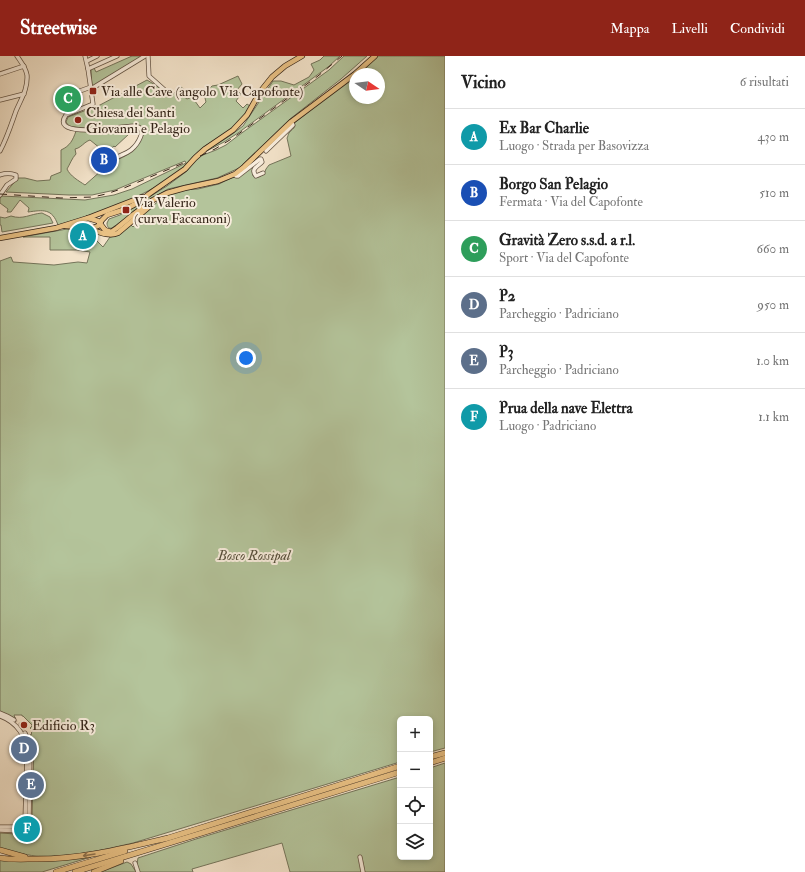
<!DOCTYPE html>
<html lang="it">
<head>
<meta charset="utf-8">
<style>
	body { margin:0; font-family:"IM FELL Double Pica",serif; background:#f6f6f6; color:#222 }
	.controls { position:absolute; right:12px; bottom:12px; display:grid; overflow:hidden; border-radius:6px; box-shadow:0 2px 6px #0003 }
	.controls button { width:36px; height:36px; display:grid; place-items:center; padding:0; border:0; border-bottom:1px solid #e0e0e0; background:#fff; color:#222; font:20px sans-serif }
	.compass { position:absolute; left:349px; top:12px; width:36px; height:36px; border-radius:50%; background:#fff; box-shadow:0 2px 6px #0003; rotate:103deg }
	.you { position:absolute; left:246px; top:302px; width:14px; height:14px; margin:-10px; border:3px solid #fff; border-radius:50%; background:#1a73e8; box-shadow:0 0 0 6px #1a73e833 }
	.badge { display:grid; place-items:center; width:26px; height:26px; border-radius:50%; background:#8f2418; color:#fff; font-size:13px; font-weight:700 }
	.pin { position:absolute; translate:-50% -50%; border:2px solid #fff; box-shadow:0 1px 4px #0006 }
	.list { margin:0; padding:0; list-style:none }
	h2 { display:flex; justify-content:space-between; align-items:center; height:52px; margin:0; padding:0 16px; font-size:17px }
	h2 small { font-size:13px; font-weight:400; color:#767676 }
	.list li { display:grid; grid-template-columns:26px 1fr auto; gap:12px; align-items:center; box-sizing:border-box; height:56px; padding:0 16px; border-top:1px solid #e0e0e0 }
	.list b { display:block; font-size:15px; white-space:nowrap }
	.list p { margin:0; font-size:13px; white-space:nowrap; color:#767676 }
	.list em { font-size:13px; font-style:normal; color:#767676 }
	.icon { flex:none; width:22px; height:22px; fill:none; stroke:currentColor; stroke-width:2; stroke-linecap:round; stroke-linejoin:round }
	.map { position:relative; flex:none; width:445px; height:816px; overflow:hidden }
	header { display:flex; align-items:center; gap:24px; box-sizing:border-box; height:56px; padding:0 20px; background:#8f2418; color:#fff }
	header strong { font-size:19px }
	nav { display:flex; gap:22px; margin-inline-start:auto; font-size:14px }
	main { display:flex }
	aside { flex:1; background:#fff }
	.map>svg:first-child { display:block }
	.green { fill:#b4c49b; stroke:#74745a }
	.lines { fill:none; stroke-linecap:round; stroke-linejoin:round }
	.minor-tunnel { stroke:#ccbca6; stroke-width:3.5; stroke-dasharray:3.5 2; stroke-linecap:butt }
	.minor-casing { stroke:#645444; stroke-width:5 }
	.major-casing { stroke:#352518; stroke-width:6 }
	.highway-casing { stroke:#352518; stroke-width:6 }
	.minor { stroke:#f7ecdc; stroke-width:3.5 }
	.major { stroke:#e9c184; stroke-width:4.5 }
	.highway { stroke:#e9c184; stroke-width:5 }
	.rail { stroke:#352518; stroke-width:1; stroke-dasharray:7 7; stroke-linecap:butt }
	.oneway { stroke:#8f734e }
	.poi-dot { fill:#8f2418; stroke:#f7ecdc; stroke-width:1.5 }
	.labels { text-anchor:middle; dominant-baseline:central; stroke-width:4; stroke-linejoin:round; paint-order:stroke }
	.poi-label { font-size:14px; fill:#352518; stroke:#f7ecdc; text-anchor:start }
	.park-label { font-size:14px; font-style:italic; fill:#554d39; stroke:#f7ecdc }
</style>
</head>
<body>
<header>
<strong>Streetwise</strong>
<nav><a>Mappa</a><a>Livelli</a><a>Condividi</a></nav>
</header>
<main>
<div class="map">
<svg width="445" height="816" viewBox="0 0 445 816">
	<rect width="100%" height="100%" fill="#f2e2c9"/>
	<filter id="stains"><feTurbulence type="fractalNoise" baseFrequency=".005" numOctaves="4"/><feColorMatrix values="0 0 0 0 .2 0 0 0 0 .09 0 0 0 0 .02 0 0 0 .5 -.17"/></filter>
	<radialGradient id="worn" r=".72"><stop offset=".6" stop-color="#630" stop-opacity="0"/><stop offset="1" stop-color="#630" stop-opacity=".3"/></radialGradient>
	<!-- green -->
	<g class="green">
		<path d="M132 0H142L92 31 91 13 94 12 96 16Z"/>
		<path d="M324 0H340L328 11 238 77 224 86 201 98 208 93 217 88 231 79 243 70 273 25H281L294 29 309 21 314 14 311 8 320 4Z"/>
		<path d="M344 0H367L341 23 290 63 239 112 217 122 168 133 156 140 112 172C109 173 107 171 107 167L109 163 120 159 167 130 187 115 198 101 216 94 226 89 239 79 329 14Z"/>
		<path d="M378 0H445V692L430 696V663H400V706L133 787C102 794 69 802 36 800 25 799 10 795 0 792V777L16 778V775C21 780 25 784 33 780L36 773C36 767 31 766 29 761H32L34 689H30L29 684 30 679 32 678 31 677 33 675 30 672 32 670V669L23 660H22V659H14L15 662H16L15 663 0 656V205L11 201 13 206 54 209 78 206 87 207 90 196 77 194H50V181H23L67 173 76 174V190L97 185 103 191 110 181 116 180 130 168 133 171 136 168 134 165 160 144 170 138 183 134 198 133 219 128 235 120 258 106 259 107C254 110 251 114 253 120L259 121 264 118 266 113 269 109 291 100 287 82C288 81 288 78 289 77 291 74 294 73 295 70L294 67 355 20V42H379V18H357Z"/>
		<path d="M238 20 242 28 237 34 241 38 236 45 243 52 247 48 250 50C245 58 240 66 233 72 224 80 212 85 202 92 192 100 186 110 176 118 140 143 100 157 58 169 52 152 43 154 28 156L29 152 20 144 11 156H7L8 153 0 147V143L1 140 85 144 114 139 132 133 186 107 185 105 115 134 92 139H69L6 136 18 122H25L37 125 50 124 51 120 61 116V94C70 90 73 84 76 75L97 76 128 73 129 78 115 91 114 90 106 97 90 84C84 86 81 92 75 93L76 98C72 102 70 108 67 113 70 120 79 125 85 129L110 107 112 110 116 108 114 105C127 100 133 96 140 84 142 81 147 75 142 71 138 68 132 69 127 69 108 72 88 74 69 70L66 66 68 61 100 49 147 24 172 39 181 31 186 35 183 40 187 43 192 41 200 52 206 46 204 38 212 30 218 29Z"/>
		<path d="M42 157 50 161 53 167 2 176 1 169H0V161L5 162 11 160C23 164 30 158 42 157Z"/>
		<path d="M445 707V816H290L282 787 192 813 193 816H139L137 808 138 802 196 783 400 721V801H430V712Z"/>
		<path d="M91 801 42 816H0V803L49 805Z"/>
		<path d="M127 806 131 808 136 816H101Z"/>
	</g>
	<g class="lines">
		<!-- minor-tunnel -->
		<path class="minor-tunnel" d="M14 664 20 669 25 677"/>
		<defs>
			<g id="minor">
				<path d="M85 0 88 13 93 48 66 59C48 85 129 69 135 70 149 72 137 89 131 94 126 98 121 99 115 102 112 104 110 106 107 107L106 105 108 102 110 101 116 102"/>
				<path d="M148 0 149 20 167 36"/>
				<path d="M87 5 97 0"/>
				<path d="M88 13 117 0"/>
				<path d="M0 18 24 10"/>
				<path d="M91 33 145 0"/>
				<path d="M76 41 75 38 77 36 91 31"/>
				<path d="M0 44 24 38"/>
				<path d="M0 95C7 82 11 69 16 55 21 43 28 33 27 19 26 12 21 6 17 0"/>
				<path d="M266 95 293 69 291 66"/>
				<path d="M235 118 236 120H238L260 103H261L262 106C258 110 250 113 256 120L263 117"/>
				<path d="M0 119C5 117 11 117 16 119V123L7 129 0 139"/>
				<path d="M0 657 7 660 14 664"/>
				<path d="M0 660C17 666 27 681 27 698L25 765"/>
				<path d="M25 677 28 685 30 694 29 765"/>
				<circle cx="26" cy="773" r="8"/>
				<path d="M0 771H16L19 770"/>
				<path d="M0 774 19 775"/>
				<path d="M360 801 363 816"/>
				<path d="M135 807 138 816"/>
			</g>
			<g id="major">
				<path d="M88 162 98 165 105 174 111 176 117 172 134 158 153 144 167 137 185 132 218 125 235 118 244 111 291 66 355 18 375 0"/>
				<path d="M65 170C73 170 82 172 90 173 99 176 109 181 118 177L150 150"/>
				<path d="M90 173 98 170 102 164 107 159 126 153 139 146 149 138 185 113 195 102 205 93 233 74 247 59 260 36 272 21 285 10 302 0"/>
				<path d="M0 182 56 172 88 162 142 141"/>
			</g>
			<g id="highway">
				<path d="M430 701 445 697"/>
				<path d="M430 707 445 702"/>
				<path d="M0 794 25 801"/>
				<path d="M0 802C12 804 25 803 37 803 82 803 125 792 168 782L400 710"/>
				<path d="M56 816 125 795"/>
				<path d="M75 816 400 716"/>
				<path d="M94 816 121 805"/>
			</g>
		</defs>
		<!-- minor casing -->
		<use href="#minor" class="minor-casing"/>
		<!-- major casing -->
		<use href="#major" class="major-casing"/>
		<!-- highway casing -->
		<use href="#highway" class="highway-casing"/>
		<!-- minor -->
		<use href="#minor" class="minor"/>
		<!-- major -->
		<use href="#major" class="major"/>
		<!-- highway -->
		<use href="#highway" class="highway"/>
		<!-- rail -->
		<g class="rail">
			<path d="M200 100 215 93 233 82 318 20 342 0"/>
			<path d="M0 138 61 142 93 141 106 138 124 132 186 106"/>
		</g>
	</g>
	<!-- one-way arrows -->
	<defs><path id="oneway-shaft" d="M-6 0H5M1.5-3L5.5 0L1.5 3" fill="none" stroke-width="1.6" stroke-linecap="round" stroke-linejoin="round"/></defs>
	<use class="oneway" href="#oneway-shaft" transform="translate(89 799) rotate(171)"/>
	<!-- markers -->
	<g class="poi-dot">
		<rect x="89" y="31" width="8" height="8" rx="2"/>
		<circle cx="78" cy="64" r="4"/>
		<rect x="122" y="150" width="8" height="8" rx="2"/>
		<circle cx="24" cy="669" r="4"/>
	</g>
	<g class="labels">
		<!-- poi labels -->
		<g class="poi-label">
			<text x="101" y="35">Via alle Cave (angolo Via Capofonte)</text>
			<text x="86" y="56">Chiesa dei Santi<tspan x="86" dy="16">Giovanni e Pelagio</tspan></text>
			<text x="134" y="146">Via Valerio<tspan x="134" dy="16">(curva Faccanoni)</tspan></text>
			<text x="32" y="669">Edificio R3</text>
		</g>
		<!-- park labels -->
		<g class="park-label">
			<text x="254" y="499">Bosco Rossipal</text>
		</g>
	</g>
	<rect width="100%" height="100%" filter="url(#stains)"/>
	<rect width="100%" height="100%" fill="url(#worn)"/>
</svg>
<div class="controls">
<button>+</button>
<button>−</button>
<button><svg class="icon" aria-label="locate" viewBox="0 0 24 24"><circle cx="12" cy="12" r="6"/><path d="M12 2v4M12 18v4M2 12h4M18 12h4"/></svg></button>
<button><svg class="icon" aria-label="layers" viewBox="0 0 24 24"><path d="M12 4l9 5-9 5-9-5zM3 14l9 5 9-5"/></svg></button>
</div>
<svg class="compass" viewBox="-18 -18 36 36"><path d="M0-13l5 13h-10z" fill="#e53935"/><path d="M0 13l5-13h-10z" fill="#767676"/></svg>
<div class="you"></div>
<div class="pin badge" style="left:83px;top:180px;background:#0f9aa8">A</div>
<div class="pin badge" style="left:104px;top:104px;background:#1a4fb4">B</div>
<div class="pin badge" style="left:68px;top:43px;background:#2e9e5b">C</div>
<div class="pin badge" style="left:24px;top:693px;background:#5c6f8a">D</div>
<div class="pin badge" style="left:31px;top:729px;background:#5c6f8a">E</div>
<div class="pin badge" style="left:27px;top:773px;background:#0f9aa8">F</div>
</div>
<aside>
<h2>Vicino<small>6 risultati</small></h2>
<ul class="list">
<li><span class="badge" style="background:#0f9aa8">A</span><div><b>Ex Bar Charlie</b><p>Luogo · Strada per Basovizza</p></div><em>430 m</em></li>
<li><span class="badge" style="background:#1a4fb4">B</span><div><b>Borgo San Pelagio</b><p>Fermata · Via del Capofonte</p></div><em>510 m</em></li>
<li><span class="badge" style="background:#2e9e5b">C</span><div><b>Gravità Zero s.s.d. a r.l.</b><p>Sport · Via del Capofonte</p></div><em>660 m</em></li>
<li><span class="badge" style="background:#5c6f8a">D</span><div><b>P2</b><p>Parcheggio · Padriciano</p></div><em>950 m</em></li>
<li><span class="badge" style="background:#5c6f8a">E</span><div><b>P3</b><p>Parcheggio · Padriciano</p></div><em>1.0 km</em></li>
<li><span class="badge" style="background:#0f9aa8">F</span><div><b>Prua della nave Elettra</b><p>Luogo · Padriciano</p></div><em>1.1 km</em></li>
</ul>
</aside>
</main>
</body>
</html>
